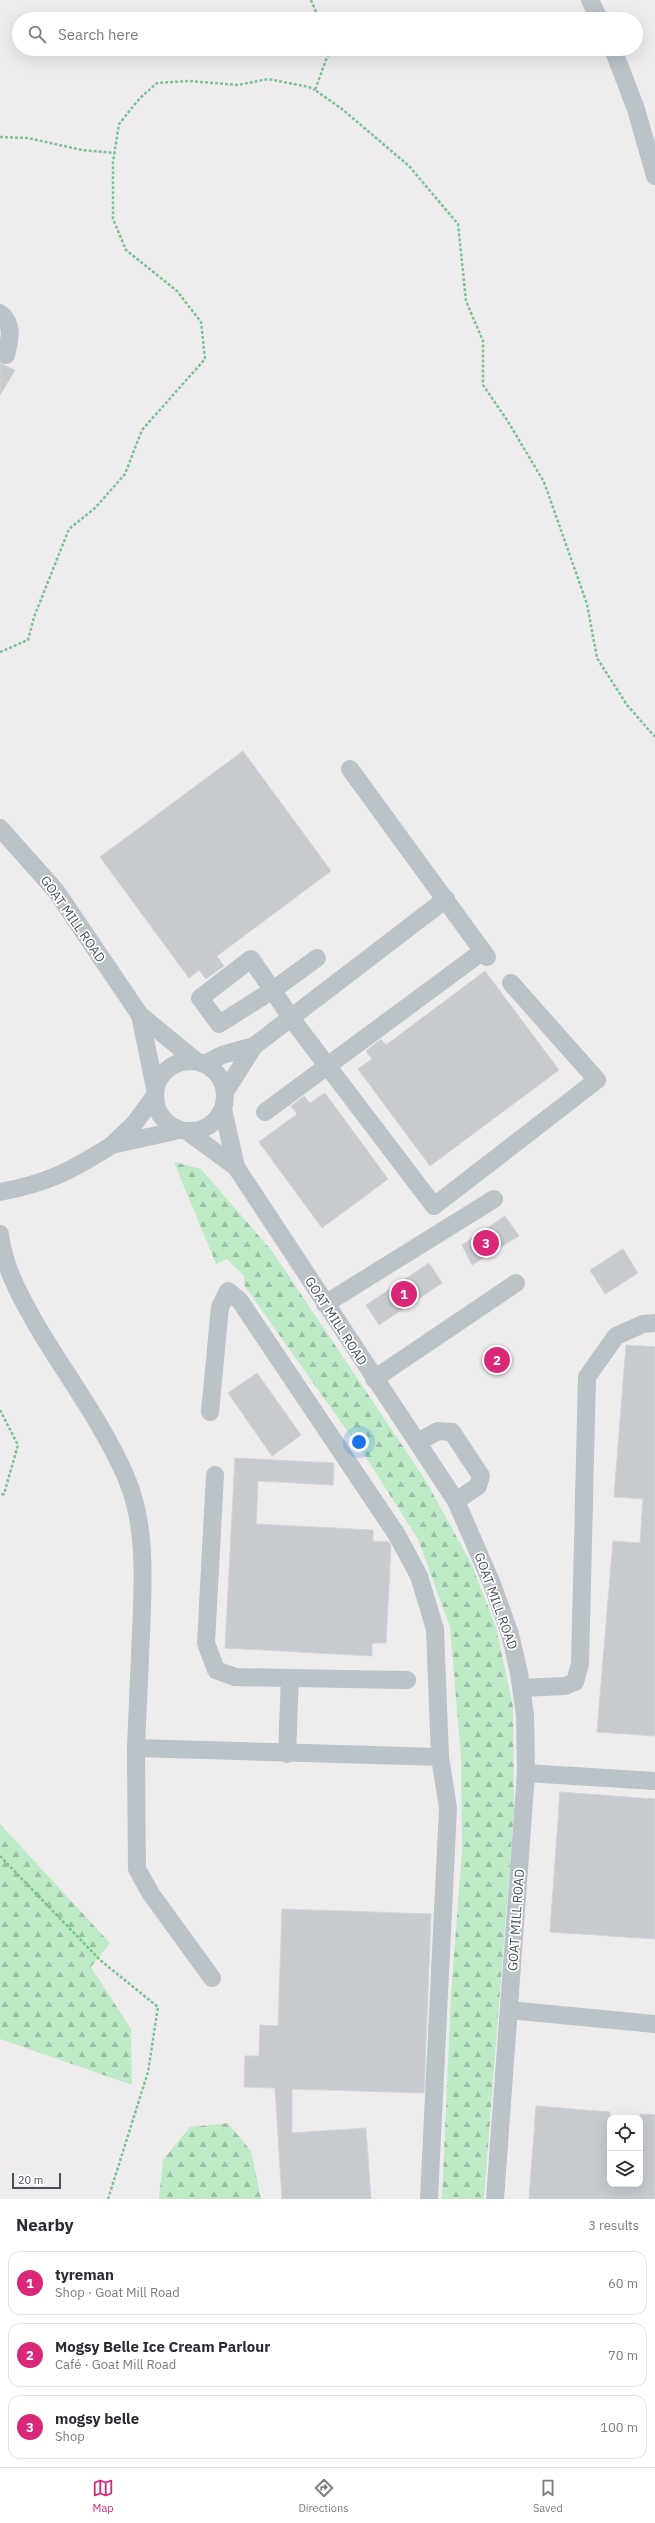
<!DOCTYPE html>
<html lang="en">
<head>
<meta charset="utf-8">
<style>
	body { margin:0; font-family:"IBM Plex Sans",sans-serif; background:#f2f2f3; color:#2b2b33 }
	.controls { position:absolute; right:12px; bottom:12px; display:grid; overflow:hidden; border-radius:8px; box-shadow:0 4px 16px #0002 }
	.controls button { width:36px; height:36px; display:grid; place-items:center; padding:0; border:0; border-bottom:1px solid #e1e1e2; background:#fff; color:#2b2b33; font:20px sans-serif }
	.scale { position:absolute; left:12px; bottom:10px; width:49px; box-sizing:border-box; padding-left:4px; border:2px solid #465258; border-top:0; font-size:11px; line-height:14px; white-space:nowrap; color:#465258; -webkit-text-stroke:3px #fff; paint-order:stroke }
	.you { position:absolute; left:359px; top:1442px; width:14px; height:14px; margin:-10px; border:3px solid #fff; border-radius:50%; background:#1a73e8; box-shadow:0 0 0 6px #1a73e833 }
	.badge { display:grid; place-items:center; width:26px; height:26px; border-radius:50%; background:#db2777; color:#fff; font-size:13px; font-weight:700 }
	.pin { position:absolute; translate:-50% -50%; border:2px solid #fff; box-shadow:0 1px 4px #0006 }
	.list { margin:0; padding:0; list-style:none }
	h2 { display:flex; justify-content:space-between; align-items:center; height:52px; margin:0; padding:0 16px; font-size:17px }
	h2 small { font-size:13px; font-weight:400; color:#7c7c81 }
	.list li { display:grid; grid-template-columns:26px 1fr auto; gap:12px; align-items:center; box-sizing:border-box; height:64px; margin:0 8px 8px; padding:0 8px; border:1px solid #e1e1e2; border-radius:12px }
	.list b { display:block; font-size:15px; white-space:nowrap }
	.list p { margin:0; font-size:13px; white-space:nowrap; color:#7c7c81 }
	.list em { font-size:13px; font-style:normal; color:#7c7c81 }
	.icon { flex:none; width:22px; height:22px; fill:none; stroke:currentColor; stroke-width:2; stroke-linecap:round; stroke-linejoin:round }
	.map { position:relative; flex:none; width:655px; height:2199px; overflow:hidden }
	.search { position:absolute; background:#fff; box-shadow:0 4px 16px #0002; left:12px; right:12px; top:12px; height:44px; display:flex; align-items:center; gap:10px; box-sizing:border-box; padding:0 14px; border-radius:22px; color:#7c7c81; font-size:15px }
	.sheet { height:268px; background:#fff }
	nav { display:flex; justify-content:space-around; align-items:center; box-sizing:border-box; height:56px; border-top:1px solid #e1e1e2; background:#fff; font-size:11px; color:#7c7c81 }
	nav a { display:grid; justify-items:center; gap:2px }
	nav .on { color:#db2777 }
	.map>svg:first-child { display:block }
	.forest { fill:url(#forest-firs) }
	.building { fill:#c7cacf; stroke:#d1d4d7 }
	.lines { fill:none; stroke-linecap:round; stroke-linejoin:round }
	.path { stroke:#79c492; stroke-width:2.5; stroke-dasharray:3 2; stroke-linecap:butt }
	.minor { stroke:#b9c3c8; stroke-width:18 }
	.labels { text-anchor:middle; dominant-baseline:central; stroke-width:3.5; stroke-linejoin:round; paint-order:stroke }
	.street-label { font-size:13px; fill:#465258; stroke:#fff }
</style>
</head>
<body>
<div class="map">
<svg width="655" height="2199" viewBox="0 0 655 2199">
	<defs>
		<pattern id="forest-firs" width="22" height="20" patternUnits="userSpaceOnUse"><rect width="22" height="20" fill="#beeac7"/><path d="M5 1l3.5 6h-7zM16 11l3.5 6h-7z" fill="#9cc0a4"/></pattern>
	</defs>
	<rect width="100%" height="100%" fill="#efeced"/>
	<!-- forest -->
	<g class="forest">
		<path d="M174 1162 201 1169 272 1251 426 1481 472 1565 496 1627 513 1707 514 1810 484 2199H442L451 1994 462 1850 461 1758 450 1627 418 1539 365 1456 244 1285V1276L227 1259 216 1264Z"/>
		<path d="M0 1824 110 1943 91 1967 131 2029 132 2085 0 2039Z"/>
		<path d="M228 2123 251 2151 261 2199H159L163 2160 190 2127Z"/>
	</g>
	<!-- building -->
	<g class="building">
		<path d="M0 363 15 370 0 395Z"/>
		<path d="M243 751 331 871 217 956 224 966 206 979 199 970 189 978 100 857Z"/>
		<path d="M485 971 559 1070 430 1166 358 1069 372 1059 366 1051 381 1039 386 1045Z"/>
		<path d="M325 1093 388 1179 322 1228 259 1142 297 1114 291 1106 304 1096 310 1103Z"/>
		<path d="M505 1216 519 1236 472 1265 462 1245Z"/>
		<path d="M623 1249 638 1273 605 1294 590 1270Z"/>
		<path d="M429 1263 442 1283 379 1325 366 1305Z"/>
		<path d="M626 1345 655 1347V1736L597 1732 613 1541 640 1543 643 1499 614 1497Z"/>
		<path d="M257 1373 301 1435 272 1456 228 1393Z"/>
		<path d="M235 1458 334 1463 333 1485 258 1481 256 1524 373 1530V1541L389 1542 391 1546 386 1643H372V1656L225 1648Z"/>
		<path d="M560 1792 655 1799V1939L550 1932Z"/>
		<path d="M282 1909 431 1914 424 2093 292 2089V2133L366 2128 371 2199H282L275 2088 244 2087 245 2056H259L260 2025 278 2026Z"/>
		<path d="M536 2106 610 2112V2184H640V2114L655 2115V2199H529Z"/>
	</g>
	<g class="lines">
		<!-- path -->
		<g class="path">
			<path d="M311 0 319 19"/>
			<path d="M330 49 315 90 342 109 409 166 458 224 466 301 483 341V385L507 420 544 482 587 604 597 658 627 705 655 737"/>
			<path d="M0 137 28 138 82 150 114 153"/>
			<path d="M0 652 28 640 34 617 69 529 95 508 125 474 142 430 205 359 201 322 177 291 126 250 113 219V162L119 124 140 98 157 83 189 81 238 85 268 79 309 87 315 90"/>
			<path d="M0 1410 18 1445 4 1494 0 1495"/>
			<path d="M0 1856 100 1960 158 2007 148 2072 108 2199"/>
		</g>
		<!-- minor -->
		<g class="minor">
			<path d="M590 0 599 19"/>
			<path d="M613 49 636 109 655 176"/>
			<path d="M0 313C14 324 10 339 6 355"/>
			<path d="M350 769 487 957"/>
			<path d="M0 828 56 891 140 1015 196 1061"/>
			<path d="M317 958 273 990 219 1024 200 998 251 959C265 979 278 998 291 1018L434 1206 597 1080 511 983"/>
			<path d="M140 1015 155 1088"/>
			<path d="M254 1046 446 899"/>
			<circle cx="190" cy="1096" r="35"/>
			<path d="M205 1064 222 1055 254 1046 225 1092"/>
			<path d="M154 1097 134 1124 112 1145 179 1130"/>
			<path d="M223 1109 236 1167 456 1501 492 1584 510 1634 519 1673 525 1715 526 1773 495 2199"/>
			<path d="M265 1112 483 951"/>
			<path d="M188 1132 236 1167"/>
			<path d="M0 1192C48 1183 71 1171 112 1145"/>
			<path d="M0 1234C4 1269 22 1300 40 1331 69 1379 104 1426 126 1477 147 1526 143 1581 141 1633 139 1671 138 1710 136 1748L440 1757 448 1808 429 2199"/>
			<path d="M325 1304 494 1199"/>
			<path d="M374 1379 516 1283"/>
			<path d="M210 1412 220 1307 228 1291 240 1301 397 1535 419 1576 435 1629 440 1757"/>
			<path d="M418 1442 438 1431 452 1432 481 1476 478 1486 456 1501"/>
			<path d="M215 1475 206 1643 216 1670 235 1677 290 1678"/>
			<path d="M522 1688 565 1686 575 1682 580 1664 587 1377 616 1336 643 1324 655 1323"/>
			<path d="M136 1748 137 1869 151 1894 212 1978"/>
			<path d="M287 1754 290 1678 407 1680"/>
			<path d="M526 1773 655 1781"/>
			<path d="M509 2010 655 2024"/>
		</g>
	</g>
	<g class="labels">
		<!-- street labels -->
		<g class="street-label">
			<text transform="translate(73 919) rotate(55)">GOAT MILL ROAD</text>
			<text transform="translate(336 1321) rotate(57)">GOAT MILL ROAD</text>
			<text transform="translate(496 1601) rotate(70)">GOAT MILL ROAD</text>
			<text transform="translate(516 1920) rotate(-86)">GOAT MILL ROAD</text>
		</g>
	</g>
</svg>
<div class="controls">
<button><svg class="icon" aria-label="locate" viewBox="0 0 24 24"><circle cx="12" cy="12" r="6"/><path d="M12 2v4M12 18v4M2 12h4M18 12h4"/></svg></button>
<button><svg class="icon" aria-label="layers" viewBox="0 0 24 24"><path d="M12 4l9 5-9 5-9-5zM3 14l9 5 9-5"/></svg></button>
</div>
<div class="scale">20 m</div>
<div class="you"></div>
<div class="pin badge" style="left:404px;top:1294px">1</div>
<div class="pin badge" style="left:497px;top:1360px">2</div>
<div class="pin badge" style="left:486px;top:1243px">3</div>
<div class="search"><svg class="icon" aria-label="search" viewBox="0 0 24 24"><circle cx="10" cy="10" r="6"/><path d="M15 15l6 6"/></svg>Search here</div>
</div>
<section class="sheet">
<h2>Nearby<small>3 results</small></h2>
<ul class="list">
<li><span class="badge">1</span><div><b>tyreman</b><p>Shop · Goat Mill Road</p></div><em>60 m</em></li>
<li><span class="badge">2</span><div><b>Mogsy Belle Ice Cream Parlour</b><p>Café · Goat Mill Road</p></div><em>70 m</em></li>
<li><span class="badge">3</span><div><b>mogsy belle</b><p>Shop</p></div><em>100 m</em></li>
</ul>
</section>
<nav>
<a class="on"><svg class="icon" aria-label="map" viewBox="0 0 24 24"><path d="M3 6l6-2 6 2 6-2v14l-6 2-6-2-6 2zM9 4v14M15 6v14"/></svg>Map</a>
<a><svg class="icon" aria-label="directions" viewBox="0 0 24 24"><path d="M12 3l9 9-9 9-9-9zM9 14v-3h6M13 9l2 2-2 2"/></svg>Directions</a>
<a><svg class="icon" aria-label="saved" viewBox="0 0 24 24"><path d="M7 4h10v16l-5-4-5 4z"/></svg>Saved</a>
</nav>
</body>
</html>
